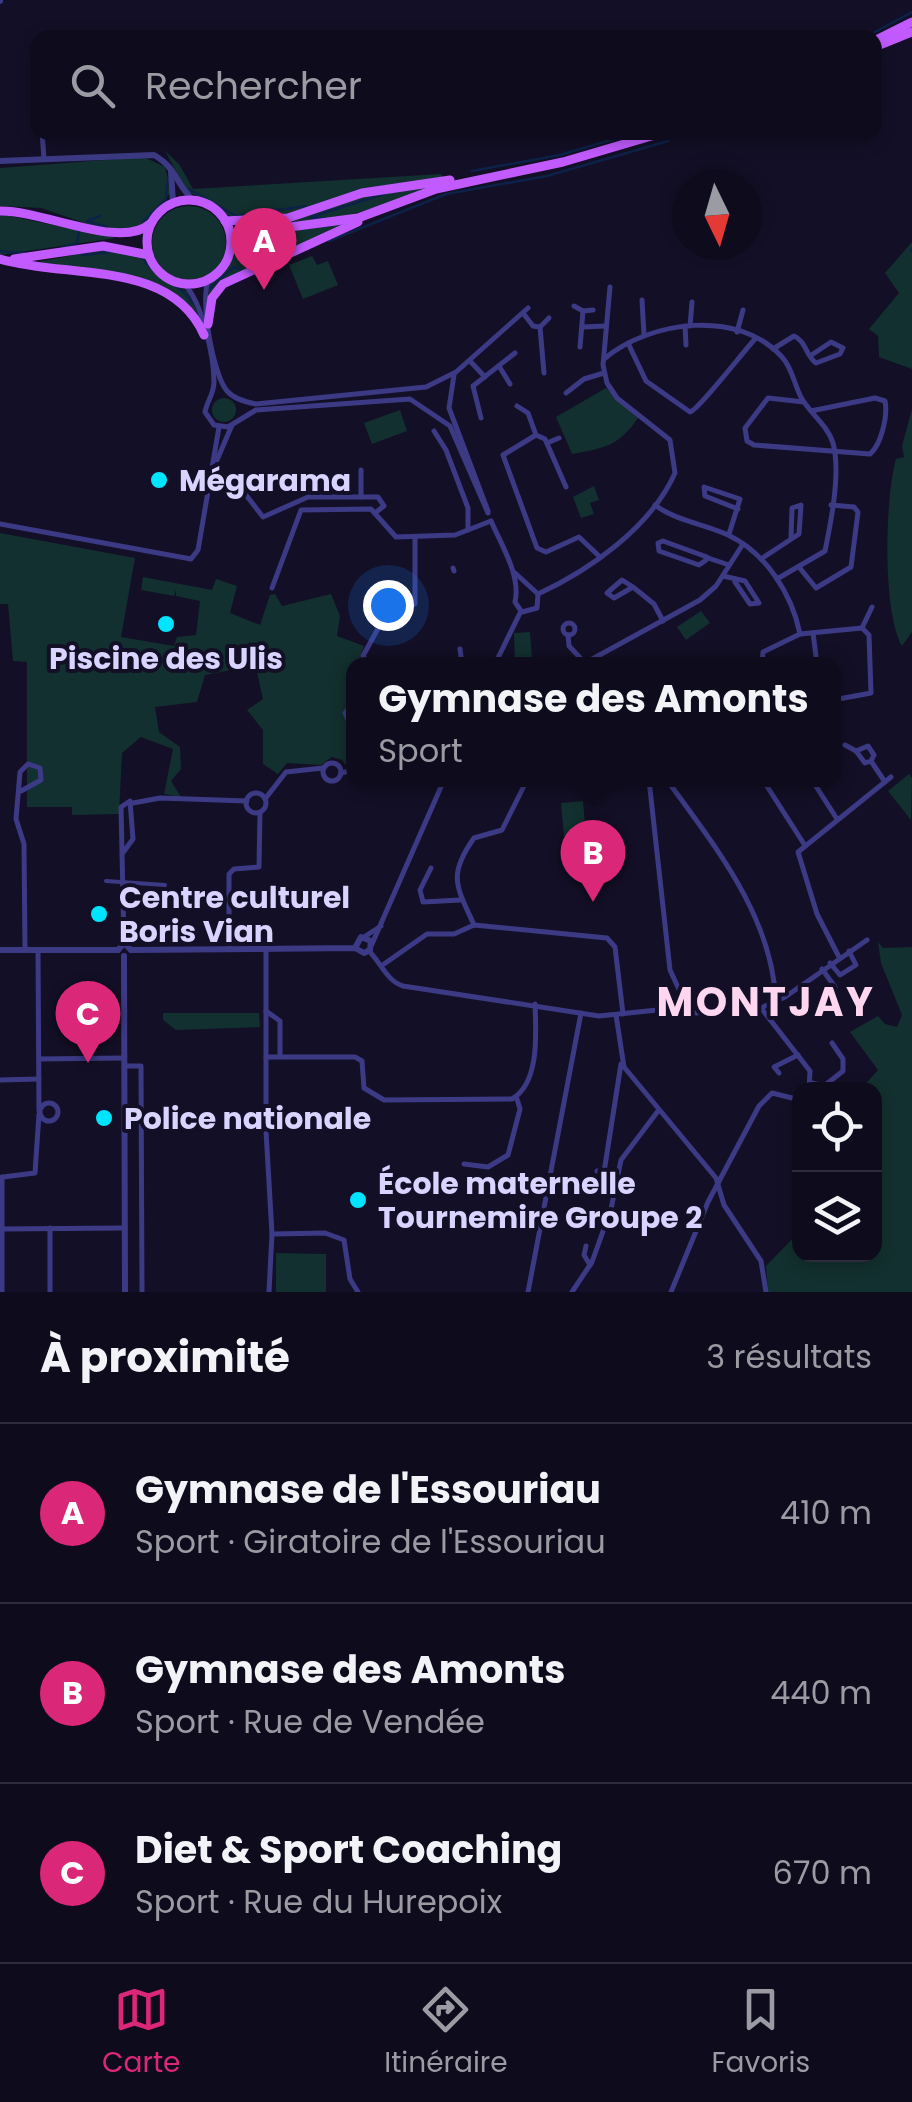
<!DOCTYPE html>
<html lang="fr">
<head>
<meta charset="utf-8">
<style>
	body { margin:0; font-family:Poppins,sans-serif; background:#1c1929; color:#f1f3f6 }
	.controls { position:absolute; right:30px; bottom:30px; display:grid; overflow:hidden; border-radius:20px; box-shadow:0 5px 15px #0003 }
	.controls button { width:90px; height:90px; display:grid; place-items:center; padding:0; border:0; border-bottom:2px solid #2e2b3b; background:#0e0b1c; color:#f1f3f6; font:50px sans-serif }
	.compass { position:absolute; left:672px; top:170px; width:90px; height:90px; border-radius:50%; background:#0e0b1c; box-shadow:0 5px 15px #0003; rotate:175deg }
	.you { position:absolute; left:388px; top:605px; width:35px; height:35px; margin:-25px; border:8px solid #fff; border-radius:50%; background:#1a73e8; box-shadow:0 0 0 15px #1a73e833 }
	.badge { display:grid; place-items:center; width:65px; height:65px; border-radius:50%; background:#db2777; color:#fff; font-size:32px; font-weight:700 }
	.pin { position:absolute; translate:-50% -82px; filter:drop-shadow(0 2px 5px #0008) }
	.pin::after { content:''; position:absolute; top:52px; width:35px; height:30px; background:inherit; clip-path:polygon(0 0,100% 0,50% 100%) }
	.popup { position:absolute; left:346px; top:657px; width:495px; height:130px; box-sizing:border-box; display:grid; place-content:center; border-radius:20px; background:#0e0b1c; filter:drop-shadow(0 2px 8px #0005); font-size:32px; white-space:nowrap; color:#9b9ba3 }
	.popup b { font-size:38px; color:#f1f3f6 }
	.popup::after { content:''; position:absolute; left:50%; top:100%; margin-left:-20px; border:20px solid transparent; border-top-color:#0e0b1c }
	.list { margin:0; padding:0; list-style:none }
	h2 { display:flex; justify-content:space-between; align-items:center; height:130px; margin:0; padding:0 40px; font-size:42px }
	h2 small { font-size:32px; font-weight:400; color:#9b9ba3 }
	.list li { display:grid; grid-template-columns:65px 1fr auto; gap:30px; align-items:center; box-sizing:border-box; height:180px; padding:0 40px; border-top:2px solid #2e2b3b }
	.list b { display:block; font-size:38px; white-space:nowrap }
	.list p { margin:0; font-size:32px; white-space:nowrap; color:#9b9ba3 }
	.list em { font-size:32px; font-style:normal; color:#9b9ba3 }
	.icon { flex:none; width:55px; height:55px; fill:none; stroke:currentColor; stroke-width:2; stroke-linecap:round; stroke-linejoin:round }
	.map { position:relative; flex:none; width:912px; height:1292px; overflow:hidden }
	.search { position:absolute; background:#0e0b1c; box-shadow:0 5px 15px #0003; left:30px; right:30px; top:30px; height:110px; display:flex; align-items:center; gap:25px; box-sizing:border-box; padding:0 35px; border-radius:20px; color:#9b9ba3; font-size:38px }
	.sheet { height:670px; background:#0e0b1c }
	nav { display:flex; justify-content:space-around; align-items:center; box-sizing:border-box; height:140px; border-top:2px solid #2e2b3b; background:#0e0b1c; font-size:28px; color:#9b9ba3 }
	nav a { display:grid; justify-items:center; gap:5px }
	nav .on { color:#db2777 }
	.map>svg:first-child { display:block }
	.green { fill:#12302f }
	.lines { fill:none; stroke-linecap:round; stroke-linejoin:round }
	.stream { stroke:#0c2248; stroke-width:2.5 }
	.pedestrian { stroke:#3d3a85; stroke-width:4 }
	.minor { stroke:#3d3a85; stroke-width:5 }
	.tertiary { stroke:#3d3a85; stroke-width:6 }
	.primary { stroke:#c25bff; stroke-width:9 }
	.poi-dot { fill:#00e5ff; stroke:#130f26; stroke-width:4 }
	.labels { text-anchor:middle; dominant-baseline:central; stroke-width:8; stroke-linejoin:round; paint-order:stroke }
	.poi-label { font-size:30px; font-weight:bold; fill:#d9d4ff; stroke:#130f26; text-anchor:start }
	.district-label { font-size:40px; font-weight:bold; letter-spacing:2.5px; fill:#ffd6f0; stroke:#130f26 }
</style>
</head>
<body>
<div class="map">
<svg width="912" height="1292" viewBox="0 0 912 1292">
	<rect width="100%" height="100%" fill="#130f26"/>
	<!-- green -->
	<g class="green">
		<path d="M165 151 179 164 193 189 441 174 443 178 373 188 285 215 233 218 186 190Z"/>
		<path d="M144 157 165 167 171 192 146 224 129 231 93 226 41 208 0 206V168Z"/>
		<path d="M458 181 338 219 288 222 363 196Z"/>
		<circle cx="189" cy="243" r="37"/>
		<path d="M0 214 116 238 0 255Z"/>
		<path d="M354 221 228 278 208 304 209 285 224 272 246 237Z"/>
		<path d="M912 242V369L879 357 878 336 869 329 899 293 885 273Z"/>
		<path d="M105 249 145 257 164 280 188 292 200 318C166 269 91 271 37 262Z"/>
		<path d="M312 256 317 265 328 261 338 285 303 299 289 265Z"/>
		<path d="M606 388 638 418C618 447 604 448 572 454L556 417Z"/>
		<circle cx="224" cy="410" r="12"/>
		<path d="M912 409V632L902 646C882 612 885 497 896 459L904 457 902 446Z"/>
		<path d="M400 410 407 431 372 444 364 423Z"/>
		<path d="M594 486 599 500 590 503 594 514 581 518 573 497Z"/>
		<path d="M0 533 135 558 121 637 174 646 177 637 196 635 200 601 176 596V590L174 596 141 590 143 577 212 590 216 579 237 586 230 613 260 625 270 595 275 594 282 606 331 594 340 616 337 636 364 646 360 658 366 664H353V700L343 712 352 740V765L348 768 342 760 332 757 321 765 287 763 278 774 263 764V730L247 710 263 699 257 672 246 667 205 675 197 702 155 707 159 732 180 747 181 769 171 781 181 797 164 794 173 749 141 737 122 753 119 814 72 815V807H27V662L13 661 8 604H0Z"/>
		<path d="M701 611 710 623 686 640 677 627Z"/>
		<path d="M530 632 532 658H543L544 664H515L514 633Z"/>
		<path d="M909 774 912 778 911 820 888 791Z"/>
		<path d="M583 801 586 835 564 837 561 803Z"/>
		<path d="M878 942 883 948 912 947V1292H768L766 1266 799 1232 800 1254H874V1090L861 1089 878 1070 850 1032 878 1016 885 1024 897 1027 902 1015 881 963Z"/>
		<path d="M163 1013H259L260 1027 176 1030 163 1020Z"/>
		<path d="M276 1253 326 1254V1292H276Z"/>
	</g>
	<g class="lines">
		<!-- stream -->
		<g class="stream">
			<path d="M875 32 912 12"/>
			<path d="M866 38 867 37"/>
			<path d="M472 171 560 155 638 132"/>
			<path d="M189 189 236 216 306 206"/>
			<path d="M100 216 87 221 107 227"/>
			<path d="M311 217 384 194"/>
			<path d="M310 218H325"/>
			<path d="M143 222 166 199 168 179"/>
			<path d="M329 241 446 194 547 176 668 141"/>
			<path d="M62 248 77 243 79 232"/>
			<path d="M911 250 912 252"/>
			<path d="M0 251 24 253"/>
			<path d="M82 255 110 252"/>
			<path d="M142 258C158 280 182 285 192 302"/>
			<path d="M209 289 234 267 240 269"/>
		</g>
		<!-- pedestrian -->
		<path class="pedestrian" d="M106 881 165 885"/>
		<!-- minor -->
		<g class="minor">
			<path d="M42 132 44 159"/>
			<path d="M98 132 99 137"/>
			<path d="M209 279C199 297 213 375 227 391 234 399 245 402 256 404L426 387 456 372 528 308"/>
			<path d="M184 284C202 301 214 357 214 382 214 394 207 401 205 412L214 425 228 427 256 410 410 399 450 426 488 513"/>
			<path d="M642 300 644 335"/>
			<path d="M574 306 583 311"/>
			<path d="M523 313 533 326 540 327 544 373"/>
			<path d="M685 326 686 345"/>
			<path d="M690 326 692 302"/>
			<path d="M540 327 549 318"/>
			<path d="M583 327 605 326"/>
			<path d="M737 332 743 310"/>
			<path d="M628 343 646 381 690 412C699 409 743 352 755 339"/>
			<path d="M580 347 583 311 593 310"/>
			<path d="M773 349 794 336C806 341 806 356 816 363L840 354 843 348 831 342 810 356"/>
			<path d="M604 359C649 321 738 308 782 357 793 369 794 385 802 399 811 414 828 426 833 443 841 472 831 522 825 551L777 579"/>
			<path d="M470 361 485 377"/>
			<path d="M499 366 510 384"/>
			<path d="M454 375 449 408 488 511"/>
			<path d="M566 393 584 379 604 373"/>
			<path d="M804 402 768 398 745 428 747 441 754 445 870 454C881 445 888 416 885 401L875 398 811 411"/>
			<path d="M517 406 528 413 536 435"/>
			<path d="M481 418 473 386 515 353"/>
			<path d="M434 431 446 450 468 508V530"/>
			<path d="M547 443 559 438"/>
			<path d="M217 460 232 425"/>
			<path d="M212 486 246 495 263 517 308 497H378L384 506 375 513"/>
			<path d="M566 487 545 439 536 435 503 455 537 548 546 552 579 537 600 557"/>
			<path d="M361 497V470"/>
			<path d="M655 505C676 521 705 524 728 535 766 553 792 594 800 634"/>
			<path d="M491 521C502 546 521 576 515 602L521 611"/>
			<path d="M0 524 191 559 198 550 219 427"/>
			<path d="M729 534 740 499 704 487 705 496 738 509"/>
			<path d="M663 541 707 557 706 560 699 565 659 551 658 543Z"/>
			<path d="M708 558 729 565"/>
			<path d="M761 559 799 534 801 505 792 508 791 538"/>
			<path d="M799 567 816 588 851 567 858 512 854 507 831 505"/>
			<path d="M453 568 454 571"/>
			<path d="M515 573 538 594"/>
			<path d="M723 576 745 581 759 603 750 604 735 582"/>
			<path d="M633 587 622 580 607 593 614 598 633 587 654 604 663 621"/>
			<path d="M272 588 301 510 371 509 396 537 455 535 491 521"/>
			<path d="M538 594C590 570 651 527 675 473L670 440 617 398 607 383 603 365 610 287"/>
			<path d="M522 612 537 608 538 594"/>
			<circle cx="569" cy="629" r="6"/>
			<path d="M862 628 872 607"/>
			<path d="M813 633 817 664"/>
			<path d="M568 635 569 646 585 663 700 600 716 586 743 544"/>
			<path d="M460 649 462 664"/>
			<path d="M369 664 363 656 387 612 415 604V537"/>
			<path d="M495 664 521 611"/>
			<path d="M762 664 763 652 800 634 862 628 869 635 871 693 833 700"/>
			<path d="M353 703 345 713 353 731"/>
			<path d="M845 745 856 751"/>
			<path d="M871 761 874 755 868 746 856 751 865 763 871 761 885 782"/>
			<circle cx="332" cy="772" r="9"/>
			<path d="M341 773 353 770"/>
			<path d="M649 780 670 970 689 1011"/>
			<path d="M667 780C716 848 772 916 776 1002"/>
			<path d="M763 780 804 844"/>
			<path d="M812 780 837 819"/>
			<path d="M21 791 41 780 40 768 28 764 20 772 16 819 24 844 25 950"/>
			<circle cx="256" cy="803" r="10"/>
			<path d="M265 799 286 772 323 768"/>
			<path d="M133 803 160 798 247 801"/>
			<path d="M122 854 133 839 130 801 121 807 124 943"/>
			<path d="M431 868 420 890 423 902 460 900"/>
			<path d="M474 925C457 887 447 876 474 838L502 830 527 780"/>
			<path d="M364 937 381 926"/>
			<path d="M372 944 444 780"/>
			<path d="M229 949V874L234 869 259 867 260 812"/>
			<path d="M38 950 39 1111"/>
			<path d="M266 950V1131L272 1234 269 1292"/>
			<path d="M369 951C381 963 387 981 403 986L599 1016 677 1008 697 1013 740 1005 761 1008"/>
			<path d="M839 957 817 914 798 852 891 777"/>
			<path d="M830 963 840 975 856 965 849 951"/>
			<path d="M384 964 427 934H454L474 925 607 938 615 947 623 1014"/>
			<path d="M822 969 835 987"/>
			<path d="M761 1008 785 997 867 940"/>
			<path d="M761 1008 810 1071 809 1090"/>
			<path d="M266 1011 280 1021V1057H266"/>
			<path d="M616 1015 624 1067 716 1178 724 1205 761 1261 766 1292"/>
			<path d="M280 1057H355L362 1061 364 1088 384 1100 512 1099C540 1083 536 1032 535 1004"/>
			<path d="M39 1059 124 1058"/>
			<path d="M125 1066H141L142 1292"/>
			<path d="M779 1073 774 1067 798 1055"/>
			<path d="M0 1080 39 1079"/>
			<path d="M812 1083 824 1086 843 1071V1059L832 1043"/>
			<circle cx="49" cy="1112" r="9"/>
			<path d="M464 1164 488 1167 508 1155 520 1109 517 1099"/>
			<path d="M597 1171 604 1172 621 1064"/>
			<path d="M3 1177 35 1173 39 1114"/>
			<path d="M2 1229 124 1228"/>
			<path d="M272 1234 325 1233 344 1240 350 1279 358 1292"/>
			<path d="M586 1246 584 1255 590 1265"/>
			<path d="M2 1292V1177"/>
			<path d="M50 1292V1228"/>
			<path d="M528 1292 581 1013"/>
			<path d="M572 1292 592 1262 611 1209 621 1160 658 1111"/>
			<path d="M671 1292 708 1202 759 1106 772 1093 800 1100"/>
		</g>
		<!-- tertiary -->
		<g class="tertiary">
			<path d="M0 1V0"/>
			<path d="M0 161 154 155C178 169 175 184 194 201"/>
			<path d="M171 171 173 203"/>
			<path d="M0 950H118"/>
			<path d="M118 950 124 943 131 950"/>
			<path d="M131 950 355 948 364 953 370 950 371 941 361 937 355 948"/>
			<path d="M124 956 125 1292"/>
		</g>
		<!-- primary -->
		<g class="primary">
			<path d="M874 41 912 22"/>
			<path d="M877 46 912 32"/>
			<circle cx="189" cy="242" r="42"/>
			<path d="M0 211C43 210 120 250 150 224"/>
			<path d="M225 221 288 218 362 193 450 180"/>
			<path d="M231 249 252 232 358 218 436 189 563 162 665 132"/>
			<path d="M0 259C68 279 171 259 204 335"/>
			<path d="M14 259 103 246 149 255"/>
			<path d="M208 324 212 298 223 284 358 222"/>
		</g>
	</g>
	<!-- markers -->
	<g class="poi-dot">
		<circle cx="159" cy="480" r="10"/>
		<circle cx="166" cy="624" r="10"/>
		<circle cx="99" cy="914" r="10"/>
		<circle cx="104" cy="1118" r="10"/>
		<circle cx="358" cy="1200" r="10"/>
	</g>
	<g class="labels">
		<!-- poi labels -->
		<g class="poi-label">
			<text x="179" y="480">Mégarama</text>
			<text x="166" y="658" text-anchor="middle">Piscine des Ulis</text>
			<text x="119" y="897">Centre culturel<tspan x="119" dy="34">Boris Vian</tspan></text>
			<text x="124" y="1118">Police nationale</text>
			<text x="378" y="1183">École maternelle<tspan x="378" dy="34">Tournemire Groupe 2</tspan></text>
		</g>
		<!-- district labels -->
		<g class="district-label">
			<text x="766" y="1002">MONTJAY</text>
		</g>
	</g>
</svg>
<div class="controls">
<button><svg class="icon" aria-label="locate" viewBox="0 0 24 24"><circle cx="12" cy="12" r="6"/><path d="M12 2v4M12 18v4M2 12h4M18 12h4"/></svg></button>
<button><svg class="icon" aria-label="layers" viewBox="0 0 24 24"><path d="M12 4l9 5-9 5-9-5zM3 14l9 5 9-5"/></svg></button>
</div>
<svg class="compass" viewBox="-18 -18 36 36"><path d="M0-13l5 13h-10z" fill="#e53935"/><path d="M0 13l5-13h-10z" fill="#9b9ba3"/></svg>
<div class="you"></div>
<div class="pin badge" style="left:264px;top:290px">A</div>
<div class="pin badge" style="left:593px;top:902px">B</div>
<div class="popup"><b>Gymnase des Amonts</b>Sport</div>
<div class="pin badge" style="left:88px;top:1063px">C</div>
<div class="search"><svg class="icon" aria-label="search" viewBox="0 0 24 24"><circle cx="10" cy="10" r="6"/><path d="M15 15l6 6"/></svg>Rechercher</div>
</div>
<section class="sheet">
<h2>À proximité<small>3 résultats</small></h2>
<ul class="list">
<li><span class="badge">A</span><div><b>Gymnase de l'Essouriau</b><p>Sport · Giratoire de l'Essouriau</p></div><em>410 m</em></li>
<li><span class="badge">B</span><div><b>Gymnase des Amonts</b><p>Sport · Rue de Vendée</p></div><em>440 m</em></li>
<li><span class="badge">C</span><div><b>Diet &amp; Sport Coaching</b><p>Sport · Rue du Hurepoix</p></div><em>670 m</em></li>
</ul>
</section>
<nav>
<a class="on"><svg class="icon" aria-label="map" viewBox="0 0 24 24"><path d="M3 6l6-2 6 2 6-2v14l-6 2-6-2-6 2zM9 4v14M15 6v14"/></svg>Carte</a>
<a><svg class="icon" aria-label="directions" viewBox="0 0 24 24"><path d="M12 3l9 9-9 9-9-9zM9 14v-3h6M13 9l2 2-2 2"/></svg>Itinéraire</a>
<a><svg class="icon" aria-label="saved" viewBox="0 0 24 24"><path d="M7 4h10v16l-5-4-5 4z"/></svg>Favoris</a>
</nav>
</body>
</html>
